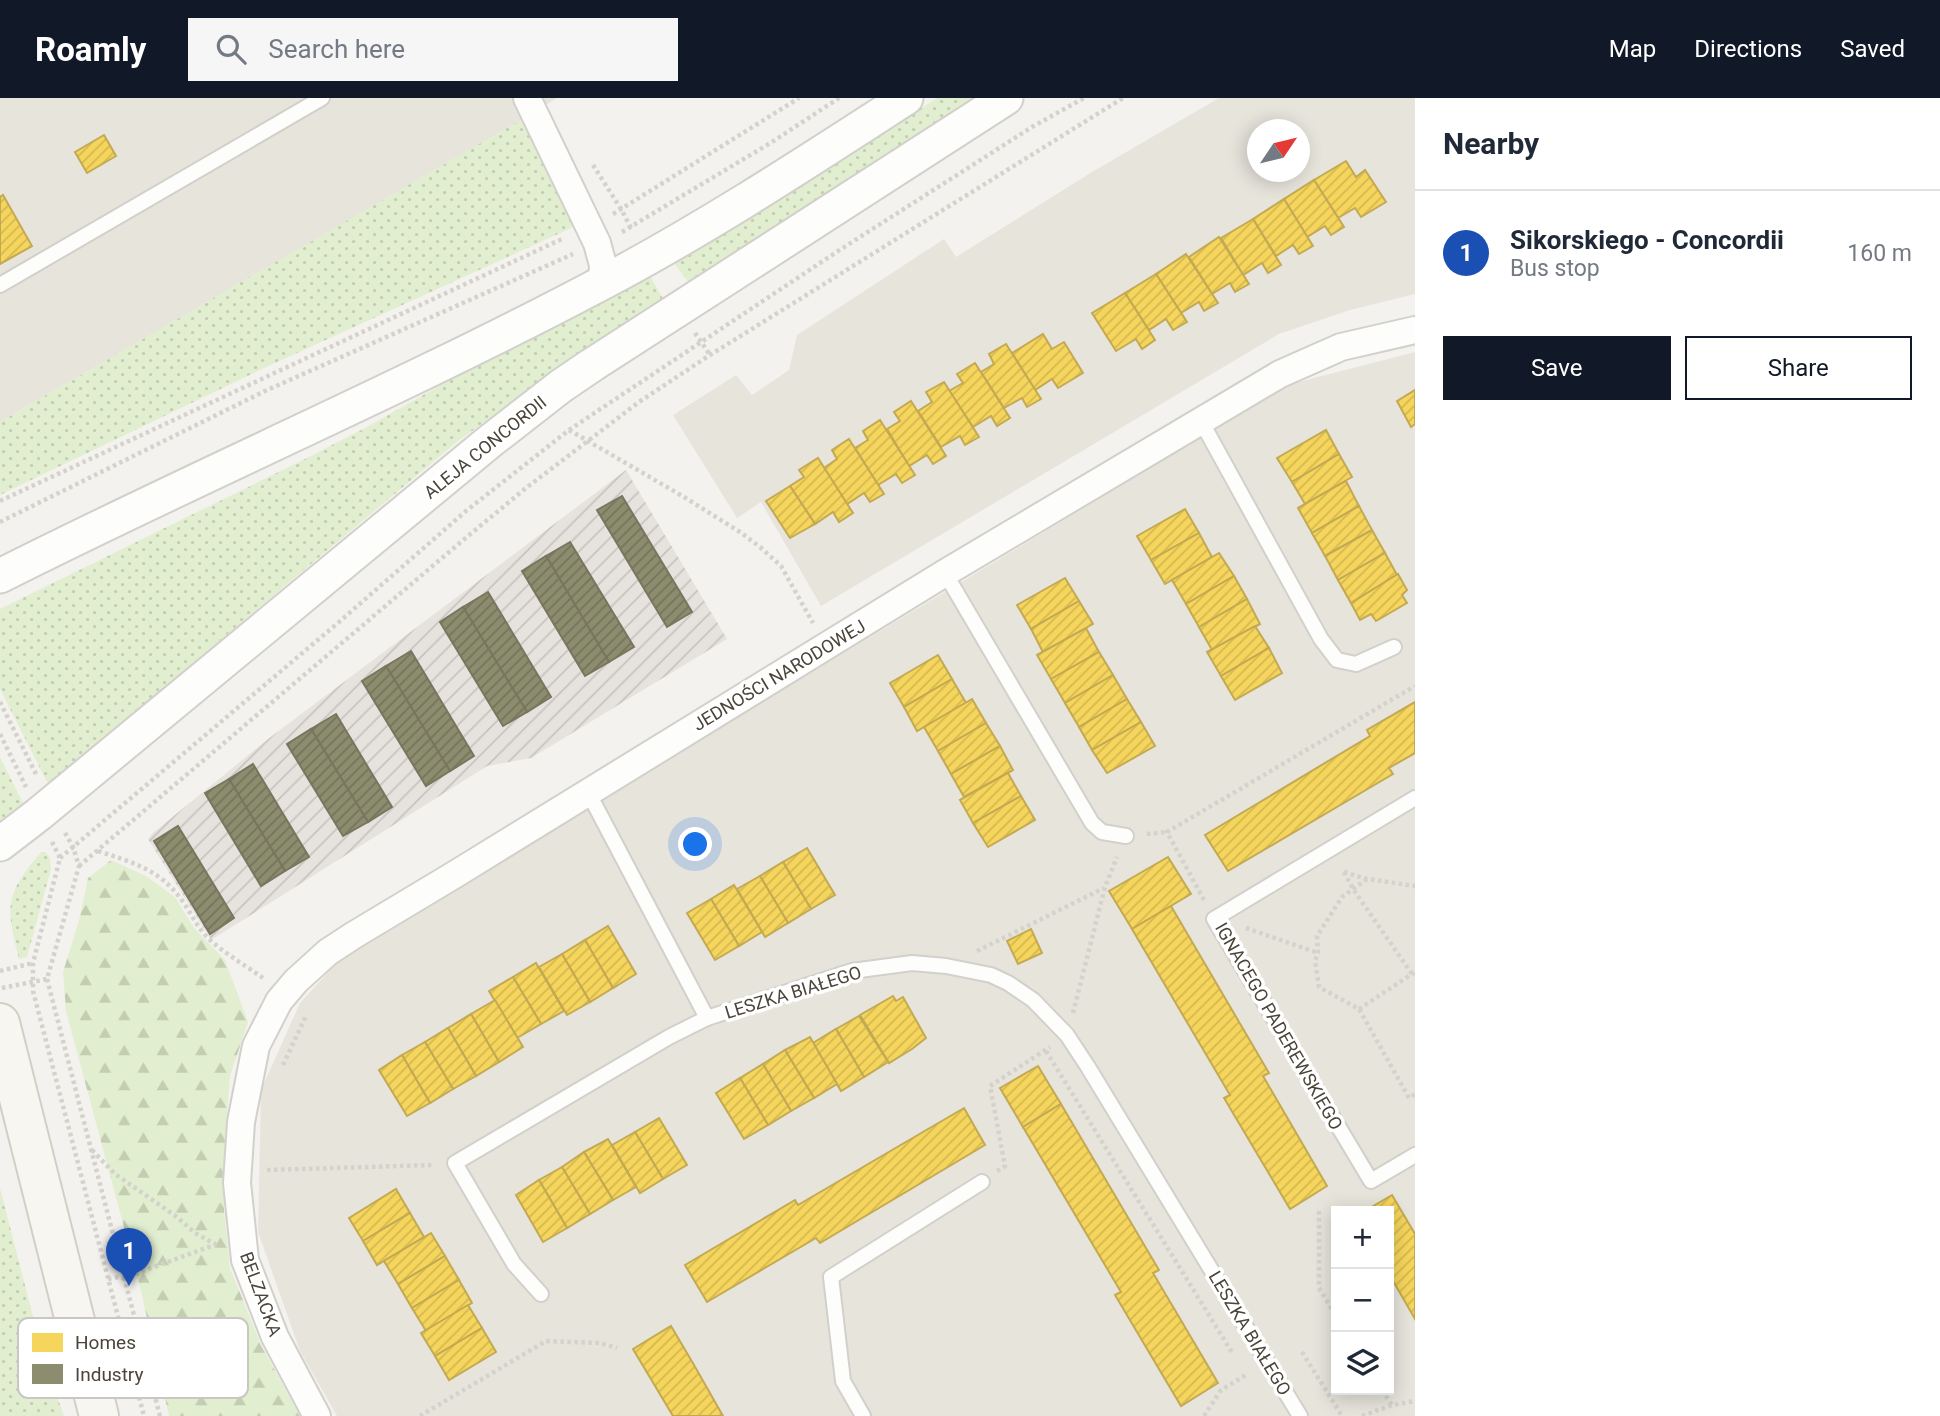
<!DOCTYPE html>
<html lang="en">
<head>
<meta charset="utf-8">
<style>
	body { margin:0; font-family:Roboto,sans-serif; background:#f6f6f7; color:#1f2937 }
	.controls { position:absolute; right:21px; bottom:21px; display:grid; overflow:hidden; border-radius:0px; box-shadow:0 4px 18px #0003 }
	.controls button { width:63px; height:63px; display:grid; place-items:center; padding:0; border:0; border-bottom:2px solid #e0e1e3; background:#fff; color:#1f2937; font:35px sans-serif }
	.compass { position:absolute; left:1247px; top:21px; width:63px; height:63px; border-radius:50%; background:#fff; box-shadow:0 4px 18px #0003; rotate:55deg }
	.you { position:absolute; left:696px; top:747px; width:24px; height:24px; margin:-18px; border:5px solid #fff; border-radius:50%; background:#1a73e8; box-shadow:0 0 0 10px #1a73e833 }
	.badge { display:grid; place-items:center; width:46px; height:46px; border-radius:50%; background:#111827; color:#fff; font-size:23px; font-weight:700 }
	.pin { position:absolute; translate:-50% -58px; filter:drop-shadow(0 2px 4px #0008) }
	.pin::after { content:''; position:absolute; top:37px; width:24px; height:21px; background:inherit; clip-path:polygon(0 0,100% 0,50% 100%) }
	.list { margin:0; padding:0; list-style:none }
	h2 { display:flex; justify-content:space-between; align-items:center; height:91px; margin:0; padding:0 28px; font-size:30px }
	h2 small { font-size:23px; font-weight:400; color:#747a83 }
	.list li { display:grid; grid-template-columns:46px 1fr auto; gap:21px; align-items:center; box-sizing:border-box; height:126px; padding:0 28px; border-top:2px solid #e0e1e3 }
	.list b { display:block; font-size:26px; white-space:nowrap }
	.list p { margin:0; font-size:23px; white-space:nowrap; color:#747a83 }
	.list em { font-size:23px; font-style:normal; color:#747a83 }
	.actions { display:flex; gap:14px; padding:21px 28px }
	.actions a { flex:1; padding:16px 0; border:2px solid #111827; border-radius:0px; text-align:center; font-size:24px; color:#111827 }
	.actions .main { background:#111827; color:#fff }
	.icon { flex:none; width:38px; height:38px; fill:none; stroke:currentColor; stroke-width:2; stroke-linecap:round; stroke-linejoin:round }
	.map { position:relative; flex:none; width:1415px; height:1318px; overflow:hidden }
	header { display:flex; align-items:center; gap:42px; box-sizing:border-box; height:98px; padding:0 35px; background:#111827; color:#fff }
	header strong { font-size:33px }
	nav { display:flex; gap:38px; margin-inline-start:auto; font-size:24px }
	.search { width:490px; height:63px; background:#f6f6f7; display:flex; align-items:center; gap:18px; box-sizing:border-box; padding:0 24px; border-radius:0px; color:#747a83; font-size:26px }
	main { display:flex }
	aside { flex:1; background:#fff }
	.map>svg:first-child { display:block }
	.residential { fill:#e7e4dc; fill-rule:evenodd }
	.industrial { fill:url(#industrial-furrows) }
	.grass { fill:url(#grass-dots) }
	.forest { fill:url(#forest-firs) }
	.homes { fill:url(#homes-hatch); stroke:#c3aa52; stroke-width:2 }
	.industry { fill:url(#industry-hatch); stroke:#78765e; stroke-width:2 }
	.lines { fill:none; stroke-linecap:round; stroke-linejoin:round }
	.service-casing { stroke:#d2d0cb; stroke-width:18 }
	.minor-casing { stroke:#d2d0cb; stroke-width:30 }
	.tertiary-casing { stroke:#d2d0cb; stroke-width:37 }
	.secondary-casing { stroke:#d3cfc5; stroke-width:42 }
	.path { stroke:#d3d2cc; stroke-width:4.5; stroke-dasharray:3.5 3.5; stroke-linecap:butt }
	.service { stroke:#fdfdfc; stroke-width:14 }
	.minor { stroke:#fdfdfc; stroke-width:26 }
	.tertiary { stroke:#fdfdfc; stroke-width:33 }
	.secondary { stroke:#f7f6f1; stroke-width:38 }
	.labels { text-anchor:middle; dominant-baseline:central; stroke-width:7; stroke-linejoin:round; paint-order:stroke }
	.street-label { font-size:18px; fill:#4b4439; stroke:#fff }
	.key { fill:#fff; stroke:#c9c7c4; stroke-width:2 }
	.key-label { font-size:19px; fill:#4b4439 }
</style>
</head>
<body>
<header>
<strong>Roamly</strong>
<div class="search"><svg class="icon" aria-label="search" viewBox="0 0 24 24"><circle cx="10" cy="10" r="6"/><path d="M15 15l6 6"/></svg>Search here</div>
<nav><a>Map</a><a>Directions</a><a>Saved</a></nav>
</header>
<main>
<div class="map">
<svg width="1415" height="1318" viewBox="0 0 1415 1318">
	<defs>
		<pattern id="industrial-furrows" width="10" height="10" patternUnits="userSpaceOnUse" patternTransform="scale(1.75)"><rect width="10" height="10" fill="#e6e2de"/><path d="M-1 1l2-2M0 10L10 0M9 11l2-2" fill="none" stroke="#c7c3bf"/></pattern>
		<pattern id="grass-dots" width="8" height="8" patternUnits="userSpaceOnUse" patternTransform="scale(1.75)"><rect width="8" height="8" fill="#e1eecf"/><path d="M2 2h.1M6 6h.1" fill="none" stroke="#c3cdb2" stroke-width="1.8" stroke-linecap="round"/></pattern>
		<pattern id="forest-firs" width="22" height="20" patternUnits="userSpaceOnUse" patternTransform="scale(1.75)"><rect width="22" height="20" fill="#e1eecf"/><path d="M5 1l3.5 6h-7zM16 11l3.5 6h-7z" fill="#c3cdb2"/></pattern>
		<pattern id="homes-hatch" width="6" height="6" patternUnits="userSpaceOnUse" patternTransform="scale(1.75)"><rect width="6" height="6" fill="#f6d55c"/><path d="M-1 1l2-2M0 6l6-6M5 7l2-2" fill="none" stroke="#d4b851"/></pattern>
		<pattern id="industry-hatch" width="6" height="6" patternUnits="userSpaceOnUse" patternTransform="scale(1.75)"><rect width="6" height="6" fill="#8c8c6e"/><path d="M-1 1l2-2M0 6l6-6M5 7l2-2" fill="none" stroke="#74745b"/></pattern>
	</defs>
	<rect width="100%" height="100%" fill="#f4f2ee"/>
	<!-- residential -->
	<g class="residential">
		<path d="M0 0H557L513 27 0 324Z"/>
		<path d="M1219 0H1415V196L1350 212 1279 236 821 508 761 404 737 420 673 317 736 277 752 297 789 272 797 237 944 141 956 159 1092 74ZM1258 32H1300V74H1258Z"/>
		<path d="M1415 254V1318H337L300 1253 258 1134 261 992 300 905 343 858 1287 287ZM1336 1113H1389V1292H1336Z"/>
	</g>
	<!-- industrial -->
	<path class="industrial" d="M626 372 727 541 531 660 487 668 211 842 148 741 153 735 268 641Z"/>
	<!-- grass -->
	<g class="grass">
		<path d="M937 0H976L689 185 674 165 745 124Z"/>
		<path d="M526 19 580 126 262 271 0 397V324Z"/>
		<path d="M650 178 664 202 557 272 458 343 48 686 0 591V511L301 363 367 329 490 259Z"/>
		<path d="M0 659 24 707 0 727Z"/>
		<path d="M41 754H46L50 761 51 771 27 859 19 861C5 807 5 797 41 754Z"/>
		<path d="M0 1090 46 1269 64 1318H0Z"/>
	</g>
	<!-- forest -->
	<path class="forest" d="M111 762 146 778 175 799 194 830 225 862 248 924 230 978 224 1055V1112L230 1170 261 1247 300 1318H169L140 1189 66 913 63 874 80 819 88 780Z"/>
	<!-- homes -->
	<g class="homes">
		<path d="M104 37 116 58 87 75 75 54Z"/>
		<path d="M1346 63 1356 79 1365 72 1386 104 1361 119 1355 110 1338 120 1314 82Z"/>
		<path d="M1314 82 1344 129 1331 137 1325 128 1307 139 1284 101Z"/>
		<path d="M3 97 32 148 0 166V99Z"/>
		<path d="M1284 101 1313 148 1299 156 1293 147 1276 158 1253 121Z"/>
		<path d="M1253 121 1281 167 1268 175 1262 165 1243 177 1221 140Z"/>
		<path d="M1219 139 1249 186 1235 194 1230 185 1212 196 1189 159Z"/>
		<path d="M1186 156 1218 205 1204 213 1199 204 1181 215 1156 176Z"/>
		<path d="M1156 176 1187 224 1173 232 1166 221 1149 232 1125 195Z"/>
		<path d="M1125 195 1155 242 1142 251 1136 241 1116 253 1092 215Z"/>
		<path d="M1043 236 1052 251 1064 244 1083 275 1058 290 1052 281 1035 292 1012 255Z"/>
		<path d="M1006 246 1041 301 1027 309 1022 300 1004 310 981 274 994 266 989 256Z"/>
		<path d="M975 265 1010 320 997 328 991 318 973 329 949 293 963 285 957 276Z"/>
		<path d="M944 284 979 339 965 347 960 338 941 349 918 313 932 304 926 294Z"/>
		<path d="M1415 292V326L1411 329 1397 303Z"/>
		<path d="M911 303 946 358 933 366 927 357 909 368 887 331 900 323 894 314Z"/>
		<path d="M880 322 915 377 902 385 896 376 878 387 855 350 868 342 863 333Z"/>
		<path d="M1326 332 1339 356 1292 384 1277 360Z"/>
		<path d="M849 341 884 396 870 404 864 395 847 406 824 370 837 361 832 352Z"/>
		<path d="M1339 356 1352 379 1305 406 1292 384Z"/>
		<path d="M818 360 853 415 839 424 833 414 815 426 790 388 804 379 799 372Z"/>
		<path d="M1346 383 1359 408 1312 435 1298 410Z"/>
		<path d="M790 388 815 426 790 440 766 403Z"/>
		<path d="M1359 408 1372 432 1325 458 1312 435Z"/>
		<path d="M1185 411 1199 435 1151 462 1137 438Z"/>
		<path d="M1372 432 1385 455 1338 482 1325 458Z"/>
		<path d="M1199 435 1212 459 1165 486 1151 462Z"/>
		<path d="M1219 455 1234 478 1186 506 1172 482Z"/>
		<path d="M1385 455 1397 477 1351 505 1338 482Z"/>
		<path d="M1398 476 1407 492 1402 497 1407 505 1376 523 1371 516 1360 522 1351 505Z"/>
		<path d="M1234 478 1247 501 1199 529 1186 506Z"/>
		<path d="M1065 480 1079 503 1031 531 1017 507Z"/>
		<path d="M1247 501 1260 526 1212 552 1199 529Z"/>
		<path d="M1079 503 1093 526 1043 554 1031 531Z"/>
		<path d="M1255 528 1269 550 1221 578 1207 554Z"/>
		<path d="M1086 530 1099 554 1051 581 1037 557Z"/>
		<path d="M1269 550 1282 575 1235 602 1221 578Z"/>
		<path d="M1099 554 1113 577 1065 605 1051 581Z"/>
		<path d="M938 557 952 581 904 609 890 585Z"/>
		<path d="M1113 577 1127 601 1079 629 1065 605Z"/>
		<path d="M952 581 966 605 917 633 904 609Z"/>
		<path d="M972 601 986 625 938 653 924 629Z"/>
		<path d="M1127 601 1141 624 1092 652 1079 629Z"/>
		<path d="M1415 604V655L1389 670 1393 676 1228 773 1205 737 1370 638 1367 632Z"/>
		<path d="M1141 624 1155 648 1107 675 1092 652Z"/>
		<path d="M986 625 1000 648 951 676 938 653Z"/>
		<path d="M1000 648 1013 672 964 699 951 676Z"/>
		<path d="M1008 675 1021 698 973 725 960 702Z"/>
		<path d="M1021 698 1035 722 988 749 973 725Z"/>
		<path d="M807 750 835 797 811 811 783 764Z"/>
		<path d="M1168 759 1191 796 1132 831 1109 793Z"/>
		<path d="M783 764 811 811 788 825 760 778Z"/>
		<path d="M760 778 788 825 765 839 737 791Z"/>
		<path d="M734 787 762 834 739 848 711 801Z"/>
		<path d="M711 801 739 848 715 862 687 815Z"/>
		<path d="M1171 808 1269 975 1263 978 1327 1088 1290 1111 1224 1000 1230 997 1132 831Z"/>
		<path d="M608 828 636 876 613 890 585 842Z"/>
		<path d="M1031 831 1042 855 1018 866 1007 843Z"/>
		<path d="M585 842 613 890 590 904 562 856Z"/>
		<path d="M562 856 590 904 567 917 539 869Z"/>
		<path d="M536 865 564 913 541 926 513 879Z"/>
		<path d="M513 879 541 926 517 940 489 893Z"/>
		<path d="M893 898 896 903 903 899 926 940 912 951 889 965 860 917Z"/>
		<path d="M495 902 523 949 499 964 471 916Z"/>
		<path d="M471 916 499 964 476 978 448 930Z"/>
		<path d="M859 918 888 964 864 979 836 931Z"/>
		<path d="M448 930 476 978 453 991 425 944Z"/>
		<path d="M836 931 864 979 841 993 813 945Z"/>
		<path d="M810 939 837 986 814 1000 785 952Z"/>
		<path d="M425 944 453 991 430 1005 402 957Z"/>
		<path d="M785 952 814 1000 791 1013 763 966Z"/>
		<path d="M402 957 430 1005 407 1018 379 972Z"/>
		<path d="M763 966 791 1013 768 1027 740 980Z"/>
		<path d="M1038 968 1061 1006 1023 1029 1000 990Z"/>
		<path d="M740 980 768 1027 744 1041 716 995Z"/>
		<path d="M1061 1006 1159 1172 1153 1175 1218 1285 1181 1308 1115 1197 1121 1194 1023 1029Z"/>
		<path d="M964 1010 985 1047 820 1145 816 1140 707 1204 685 1167 795 1102 798 1107Z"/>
		<path d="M659 1020 687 1067 663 1081 635 1034Z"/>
		<path d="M635 1034 663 1081 640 1095 612 1047Z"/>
		<path d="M608 1041 636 1089 613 1102 584 1054Z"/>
		<path d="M584 1054 613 1102 590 1116 562 1069Z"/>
		<path d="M562 1069 590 1116 567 1130 539 1082Z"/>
		<path d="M539 1082 567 1130 543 1144 516 1097Z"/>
		<path d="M396 1091 410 1115 363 1143 349 1120Z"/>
		<path d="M1392 1097 1415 1136V1221L1389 1176V1113H1365Z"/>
		<path d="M410 1115 424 1139 377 1167 363 1143Z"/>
		<path d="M431 1135 445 1158 398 1186 384 1163Z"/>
		<path d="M445 1158 459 1182 412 1210 398 1186Z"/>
		<path d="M459 1182 472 1205 426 1233 412 1210Z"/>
		<path d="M468 1207 482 1230 435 1258 421 1235Z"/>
		<path d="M671 1228 694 1267 723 1318H673L633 1251Z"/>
		<path d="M482 1230 496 1254 449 1282 435 1258Z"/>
	</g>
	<!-- industry -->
	<g class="industry">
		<path d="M622 398 692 514 667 529 597 412Z"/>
		<path d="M570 444 634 549 609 564 546 458Z"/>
		<path d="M546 458 609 564 585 578 522 473Z"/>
		<path d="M488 494 551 599 527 614 463 509Z"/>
		<path d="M463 509 527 614 503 628 440 524Z"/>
		<path d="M411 553 474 658 450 673 386 568Z"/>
		<path d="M386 568 450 673 426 688 362 583Z"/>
		<path d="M336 616 392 709 368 724 311 631Z"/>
		<path d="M311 631 368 724 343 738 287 646Z"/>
		<path d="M253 666 309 759 285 773 229 681Z"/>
		<path d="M229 681 285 773 261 788 205 695Z"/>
		<path d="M178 728 234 820 210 836 154 743Z"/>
	</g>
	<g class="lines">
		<defs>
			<g id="service">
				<path d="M0 187 322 0"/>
				<path d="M1201 323 1321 541 1337 562 1356 566 1394 549"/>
				<path d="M945 475 1092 725 1102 734 1126 738"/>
				<path d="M588 694 707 920"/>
				<path d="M1415 700 1214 821 1371 1083 1415 1057"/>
				<path d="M541 1196 514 1166 455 1065 669 939 707 920 852 873 912 865 946 868 991 877 1008 885 1033 902 1067 937 1088 969 1300 1318"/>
				<path d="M863 1318 843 1283 831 1179 982 1084"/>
			</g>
			<g id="minor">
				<path d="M527 0 597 145 603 167 602 185"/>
				<path d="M317 1318 275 1239 245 1162 237 1085 241 1024 256 948 279 903 296 883 328 854 354 837 454 777 945 475 1280 276 1341 249 1415 232"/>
			</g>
			<g id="tertiary">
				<path d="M0 478C200 377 406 289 604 184 708 129 807 64 906 0"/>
				<path d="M0 746 39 716 489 344 561 288 592 267 1006 0"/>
			</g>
			<path id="secondary" d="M0 925 99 1318"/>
		</defs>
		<!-- service casing -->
		<use href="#service" class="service-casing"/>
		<!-- minor casing -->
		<use href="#minor" class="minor-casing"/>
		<!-- tertiary casing -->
		<use href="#tertiary" class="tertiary-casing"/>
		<!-- secondary casing -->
		<use href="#secondary" class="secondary-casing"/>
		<!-- path -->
		<g class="path">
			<path d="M593 67 621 111 632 132"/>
			<path d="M613 116 799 0"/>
			<path d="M622 134 772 44 839 0"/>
			<path d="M695 235 710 257"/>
			<path d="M569 332 684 399 740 434 760 449 781 468 813 525"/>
			<path d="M0 403 564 140"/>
			<path d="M0 424 265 293 573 156"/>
			<path d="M0 604 37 678"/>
			<path d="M0 636 26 689"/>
			<path d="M1147 736 1167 734"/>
			<path d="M52 744 60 760 33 865V893L144 1318"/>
			<path d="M98 753C131 764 159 771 181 801 191 814 197 830 209 841 225 856 245 867 263 880"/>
			<path d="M60 760 339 524 466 413 569 332 835 155 1032 29 1084 0"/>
			<path d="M79 768 462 443 526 390 639 304 710 257 1123 0"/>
			<path d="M1344 774 1353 791 1412 876"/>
			<path d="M1344 774 1367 781 1415 788"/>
			<path d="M1367 781 1342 799 1317 838 1318 855 1315 863 1319 889 1359 911 1409 1000 1415 996"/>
			<path d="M1204 802 1167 734 1415 588"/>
			<path d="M1246 830 1318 855"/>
			<path d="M977 853 1104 790"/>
			<path d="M0 873 33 865"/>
			<path d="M47 881 160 1318"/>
			<path d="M2 890 47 881 79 768 73 749 64 733"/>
			<path d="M1359 911 1415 874"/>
			<path d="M1073 915 1105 789 1117 759"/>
			<path d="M1046 953 1233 1256"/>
			<path d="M283 967 306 918"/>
			<path d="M92 1052 115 1076 177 1119 195 1135 215 1146"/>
			<path d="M267 1072 434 1067"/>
			<path d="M997 1073 1005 1068 990 988 1050 949"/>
			<path d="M1319 1113V1190L1336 1218"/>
			<path d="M108 1181 119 1179 124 1180 217 1146"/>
			<path d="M1302 1254 1342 1318"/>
			<path d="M1382 1292 1392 1307"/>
			<path d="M420 1318 546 1243 600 1245 617 1250"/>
			<path d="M1204 1318 1221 1292 1246 1277"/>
			<path d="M1362 1318 1392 1307 1415 1303"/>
		</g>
		<!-- service -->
		<use href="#service" class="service"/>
		<!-- minor -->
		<use href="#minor" class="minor"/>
		<!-- tertiary -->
		<use href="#tertiary" class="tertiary"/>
		<!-- secondary -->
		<use href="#secondary" class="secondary"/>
	</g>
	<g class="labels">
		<!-- street labels -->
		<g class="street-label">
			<text transform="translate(485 349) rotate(-39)">ALEJA CONCORDII</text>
			<text transform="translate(779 577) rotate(-31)">JEDNOŚCI NARODOWEJ</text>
			<text transform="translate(793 894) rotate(-17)">LESZKA BIAŁEGO</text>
			<text transform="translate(1279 928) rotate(60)">IGNACEGO PADEREWSKIEGO</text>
			<text transform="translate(261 1196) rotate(70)">BELZACKA</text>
			<text transform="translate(1250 1235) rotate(59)">LESZKA BIAŁEGO</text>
		</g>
	</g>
	<!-- legend -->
	<rect x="18" y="1220" width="230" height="80" rx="10" class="key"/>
	<rect x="32" y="1235" width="31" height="19" fill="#f6d55c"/>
	<rect x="32" y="1266" width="31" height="20" fill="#8c8c6e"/>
	<g class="key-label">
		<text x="75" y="1251">Homes</text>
		<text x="75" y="1283">Industry</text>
	</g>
</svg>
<div class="controls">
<button>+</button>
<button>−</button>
<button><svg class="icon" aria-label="layers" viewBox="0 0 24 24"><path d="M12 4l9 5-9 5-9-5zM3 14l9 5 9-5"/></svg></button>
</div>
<svg class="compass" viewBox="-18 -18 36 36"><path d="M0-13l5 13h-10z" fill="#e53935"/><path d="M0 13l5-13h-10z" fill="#747a83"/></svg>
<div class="you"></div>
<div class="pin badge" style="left:129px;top:1188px;background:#1a4fb4">1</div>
</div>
<aside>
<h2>Nearby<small></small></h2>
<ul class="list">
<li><span class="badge" style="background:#1a4fb4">1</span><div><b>Sikorskiego - Concordii</b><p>Bus stop</p></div><em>160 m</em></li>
</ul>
<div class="actions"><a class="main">Save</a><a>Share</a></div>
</aside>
</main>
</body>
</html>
